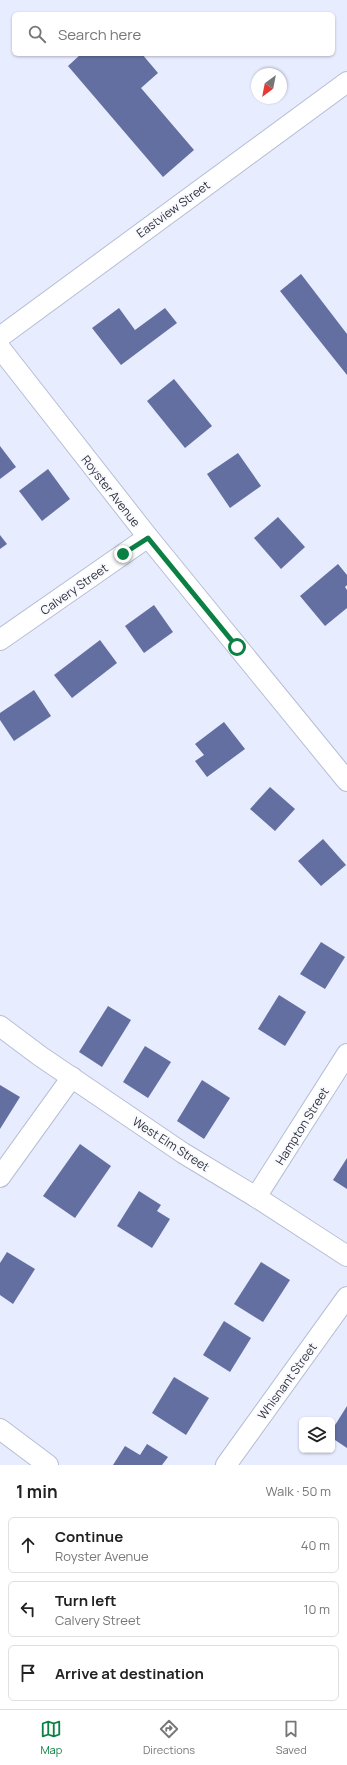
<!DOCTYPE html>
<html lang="en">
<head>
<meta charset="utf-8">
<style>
	body { margin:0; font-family:Manrope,sans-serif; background:#f6f6f6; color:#222 }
	.controls { position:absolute; right:12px; bottom:12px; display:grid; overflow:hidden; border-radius:6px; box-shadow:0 1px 3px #0004 }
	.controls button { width:36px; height:36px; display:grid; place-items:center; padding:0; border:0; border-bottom:1px solid #e0e0e0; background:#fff; color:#222; font:20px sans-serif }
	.compass { position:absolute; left:251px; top:68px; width:36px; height:36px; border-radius:50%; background:#fff; box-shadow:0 1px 3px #0004; rotate:212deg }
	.stop { position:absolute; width:12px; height:12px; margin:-9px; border:3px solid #0b8043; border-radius:50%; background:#fff }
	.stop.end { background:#0b8043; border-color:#fff; box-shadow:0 1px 4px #0008 }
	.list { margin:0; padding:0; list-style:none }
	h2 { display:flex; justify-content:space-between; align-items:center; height:52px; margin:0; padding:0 16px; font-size:17px }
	h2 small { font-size:13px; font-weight:400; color:#767676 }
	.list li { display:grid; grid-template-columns:26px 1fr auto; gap:12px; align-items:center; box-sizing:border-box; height:56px; margin:0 8px 8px; padding:0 8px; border:1px solid #e0e0e0; border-radius:6px }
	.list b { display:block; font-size:15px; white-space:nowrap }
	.list p { margin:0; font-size:13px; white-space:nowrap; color:#767676 }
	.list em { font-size:13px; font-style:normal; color:#767676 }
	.icon { flex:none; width:22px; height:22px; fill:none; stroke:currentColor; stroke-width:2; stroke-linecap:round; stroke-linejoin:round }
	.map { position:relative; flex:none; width:347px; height:1465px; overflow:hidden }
	.search { position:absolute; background:#fff; box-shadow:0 1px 3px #0004; left:12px; right:12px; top:12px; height:44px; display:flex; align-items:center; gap:10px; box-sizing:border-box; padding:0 14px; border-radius:6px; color:#767676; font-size:15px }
	.sheet { height:244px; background:#fff }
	nav { display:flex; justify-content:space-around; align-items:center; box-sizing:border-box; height:56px; border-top:1px solid #e0e0e0; background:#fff; font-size:11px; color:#767676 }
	nav a { display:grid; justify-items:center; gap:2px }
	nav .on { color:#0b8043 }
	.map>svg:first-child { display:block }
	.building { fill:#636fa0 }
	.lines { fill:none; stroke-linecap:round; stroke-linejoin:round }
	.minor-casing { stroke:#b7bed4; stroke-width:22 }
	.minor { stroke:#fff; stroke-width:20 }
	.route { stroke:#0b8043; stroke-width:5 }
	.labels { text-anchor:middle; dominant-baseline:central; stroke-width:4; stroke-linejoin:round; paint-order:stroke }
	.street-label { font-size:12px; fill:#30323b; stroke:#f9faff }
</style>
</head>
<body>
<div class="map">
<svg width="347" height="1465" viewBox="0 0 347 1465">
	<rect width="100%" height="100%" fill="#e7ecff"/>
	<!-- building -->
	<g class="building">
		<path d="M81 54H142L158 73 141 88 194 150 163 177 68 66Z"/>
		<path d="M301 274 347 334V375L280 291Z"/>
		<path d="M119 308 135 330 165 308 177 323 121 365 92 328Z"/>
		<path d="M174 379 212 426 185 448 147 401Z"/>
		<path d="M0 446 16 467 0 479Z"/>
		<path d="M238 453 261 486 230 508 207 474Z"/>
		<path d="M48 469 70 499 42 521 19 491Z"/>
		<path d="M278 517 305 547 281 569 254 538Z"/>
		<path d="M0 535 7 544 0 549Z"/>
		<path d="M338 564 347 575V585L345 587 347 590V608L325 626 300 596Z"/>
		<path d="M154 605 173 632 144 653 125 626Z"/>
		<path d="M100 640 117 663 72 698 54 675Z"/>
		<path d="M34 690 51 716 14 741 0 720V713Z"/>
		<path d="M224 722 245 749 207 777 195 761 204 755 195 744Z"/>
		<path d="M270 787 295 809 275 831 250 809Z"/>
		<path d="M323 839 346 865 321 886 298 861Z"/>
		<path d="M321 942 345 957 325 989 300 974Z"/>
		<path d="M279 995 306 1012 285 1046 258 1029Z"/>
		<path d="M108 1006 131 1020 102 1067 79 1052Z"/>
		<path d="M145 1046 171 1062 148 1098 123 1082Z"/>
		<path d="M202 1080 230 1098 204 1139 177 1121Z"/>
		<path d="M0 1085 20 1097 0 1129Z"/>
		<path d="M80 1144 111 1166 75 1218 43 1196Z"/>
		<path d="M347 1158V1189L333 1180Z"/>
		<path d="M139 1191 161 1205 157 1211 170 1219 152 1248 117 1226Z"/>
		<path d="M7 1252 35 1269 13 1304 0 1295V1263Z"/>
		<path d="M261 1262 290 1280 263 1322 234 1304Z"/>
		<path d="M224 1321 251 1338 230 1372 203 1355Z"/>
		<path d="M174 1377 209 1398 186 1435 152 1413Z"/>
		<path d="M347 1406V1448L332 1438V1430Z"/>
		<path d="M147 1444 168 1457 162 1465H113L125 1446 140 1455Z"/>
	</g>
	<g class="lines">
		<defs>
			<g id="minor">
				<path d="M0 337 347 82"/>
				<path d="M0 348 148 537 347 781"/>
				<path d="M0 640 148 537"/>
				<path d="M0 1026 40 1056 183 1153 256 1197 347 1256"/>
				<path d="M0 1177 72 1077"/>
				<path d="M256 1197 347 1054"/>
				<path d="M0 1429 48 1465"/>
				<path d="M226 1465 347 1297"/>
			</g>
		</defs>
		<!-- minor casing -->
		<use href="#minor" class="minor-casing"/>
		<!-- minor -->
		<use href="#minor" class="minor"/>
	</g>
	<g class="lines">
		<!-- route -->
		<path class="route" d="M123 554 148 538 237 647"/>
	</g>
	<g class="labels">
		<!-- street labels -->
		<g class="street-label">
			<text transform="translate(173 209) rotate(-36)">Eastview Street</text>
			<text transform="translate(111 491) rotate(52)">Royster Avenue</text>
			<text transform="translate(74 589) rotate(-35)">Calvery Street</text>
			<text transform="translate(302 1126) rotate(-58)">Hampton Street</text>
			<text transform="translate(171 1144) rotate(33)">West Elm Street</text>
			<text transform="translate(287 1381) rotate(-54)">Whisnant Street</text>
		</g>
	</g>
</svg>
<div class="controls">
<button><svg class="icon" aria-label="layers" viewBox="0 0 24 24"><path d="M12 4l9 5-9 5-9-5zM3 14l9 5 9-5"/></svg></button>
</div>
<svg class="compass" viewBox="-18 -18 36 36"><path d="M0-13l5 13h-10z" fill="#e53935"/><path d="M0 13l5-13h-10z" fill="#767676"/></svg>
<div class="stop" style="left:237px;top:647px"></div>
<div class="stop end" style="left:123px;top:554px"></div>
<div class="search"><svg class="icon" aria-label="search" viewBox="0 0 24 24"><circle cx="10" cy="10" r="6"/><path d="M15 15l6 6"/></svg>Search here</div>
</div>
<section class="sheet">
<h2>1 min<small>Walk · 50 m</small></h2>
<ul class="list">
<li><svg class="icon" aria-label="ahead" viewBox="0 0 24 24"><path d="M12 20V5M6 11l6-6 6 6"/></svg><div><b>Continue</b><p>Royster Avenue</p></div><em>40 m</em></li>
<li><svg class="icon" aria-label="left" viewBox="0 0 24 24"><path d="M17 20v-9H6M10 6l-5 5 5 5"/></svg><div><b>Turn left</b><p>Calvery Street</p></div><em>10 m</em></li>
<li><svg class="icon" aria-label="arrive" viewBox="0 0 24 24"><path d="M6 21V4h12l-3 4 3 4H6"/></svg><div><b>Arrive at destination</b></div></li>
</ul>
</section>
<nav>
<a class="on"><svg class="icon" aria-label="map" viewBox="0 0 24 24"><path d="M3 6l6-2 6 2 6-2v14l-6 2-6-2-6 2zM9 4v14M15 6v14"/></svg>Map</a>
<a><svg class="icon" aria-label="directions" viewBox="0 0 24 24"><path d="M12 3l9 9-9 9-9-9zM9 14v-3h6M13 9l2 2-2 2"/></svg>Directions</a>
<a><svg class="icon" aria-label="saved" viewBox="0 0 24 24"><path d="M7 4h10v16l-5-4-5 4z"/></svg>Saved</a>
</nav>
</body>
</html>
